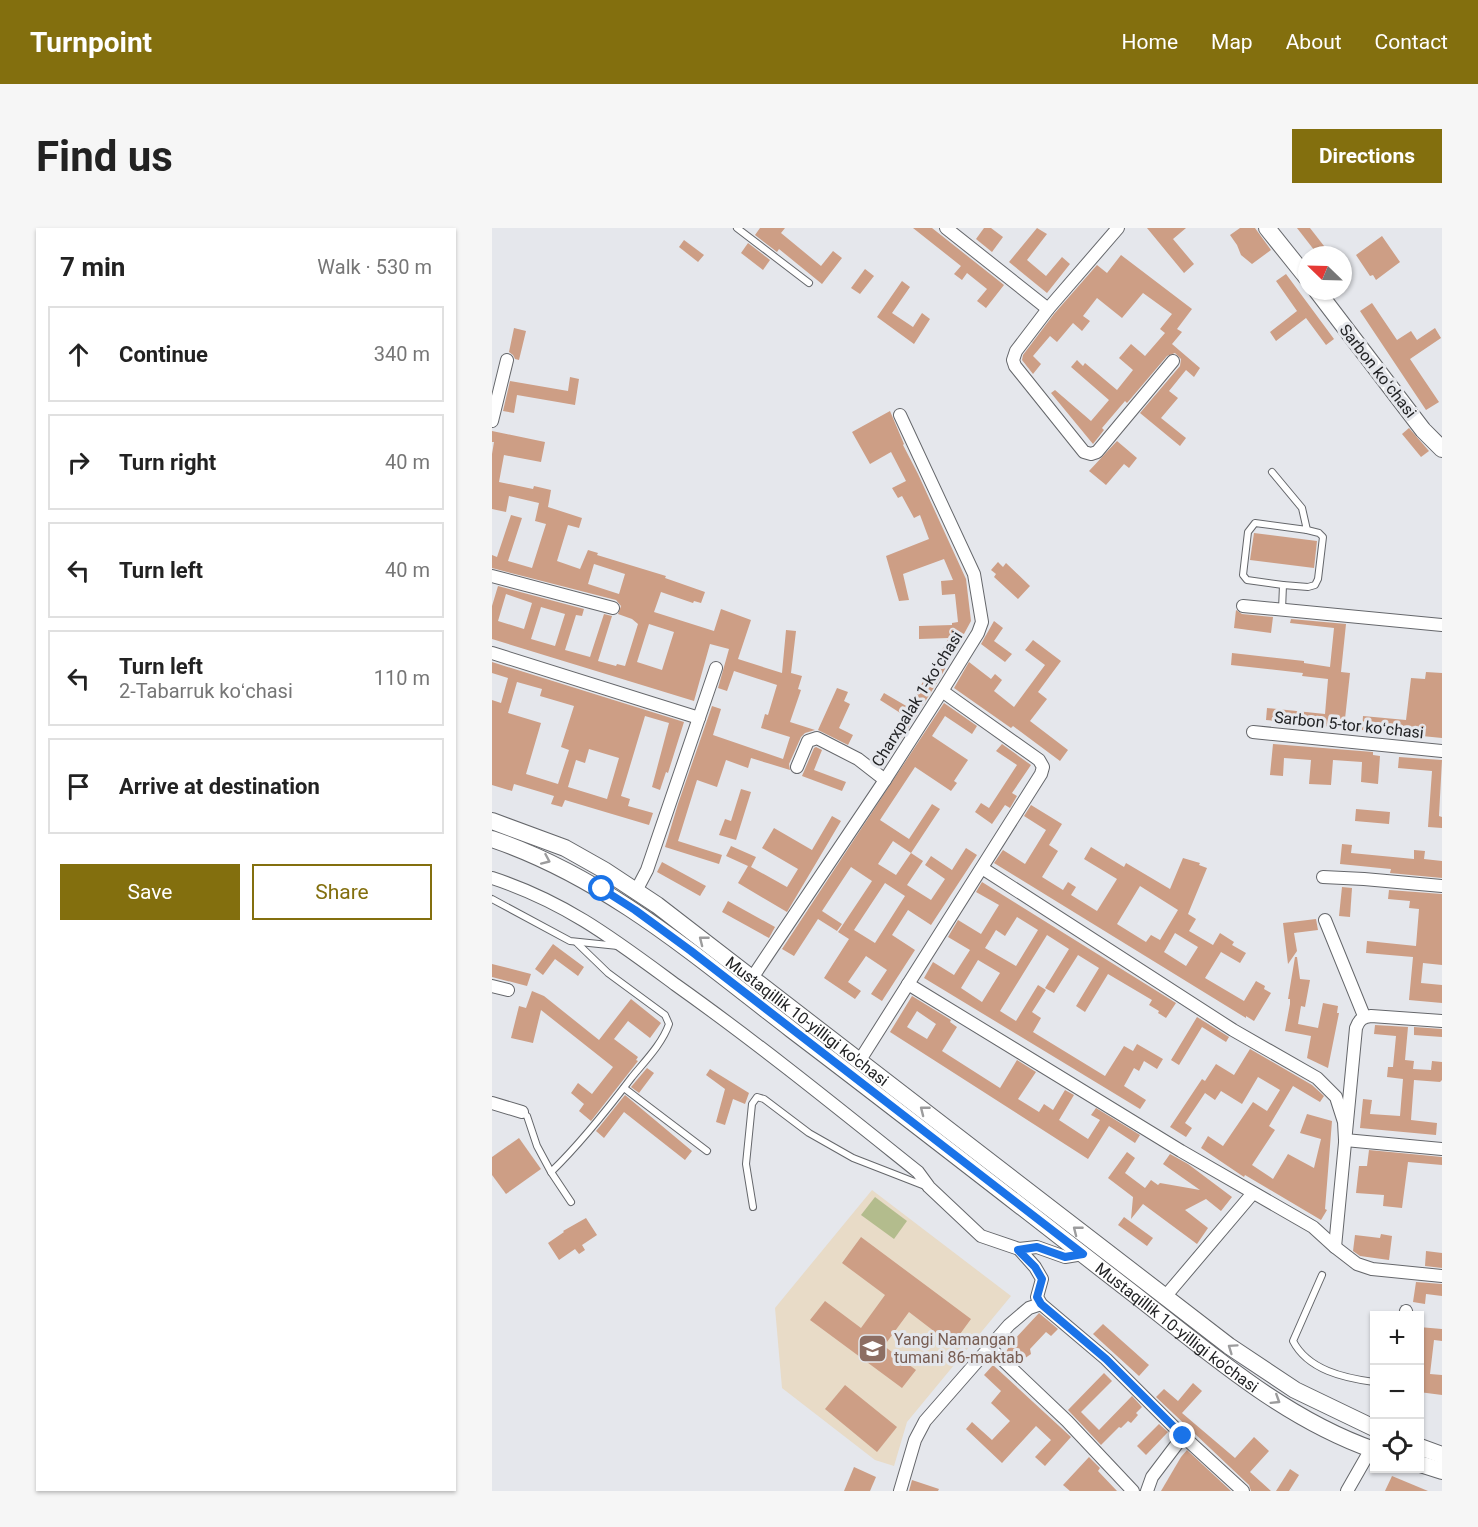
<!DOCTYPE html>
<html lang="en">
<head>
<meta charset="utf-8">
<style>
	body { margin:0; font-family:Roboto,sans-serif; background:#f6f6f6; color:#222 }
	.controls { position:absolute; right:18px; bottom:18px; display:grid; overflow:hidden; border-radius:0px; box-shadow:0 2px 4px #0004 }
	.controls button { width:54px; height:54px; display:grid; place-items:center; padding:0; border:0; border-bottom:2px solid #e0e0e0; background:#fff; color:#222; font:30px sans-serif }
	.compass { position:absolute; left:806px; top:18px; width:54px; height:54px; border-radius:50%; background:#fff; box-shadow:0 2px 4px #0004; rotate:293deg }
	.stop { position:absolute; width:18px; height:18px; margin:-14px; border:4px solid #1a73e8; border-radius:50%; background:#fff }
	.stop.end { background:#1a73e8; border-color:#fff; box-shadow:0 2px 6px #0008 }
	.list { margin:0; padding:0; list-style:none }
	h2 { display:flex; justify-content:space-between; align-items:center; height:78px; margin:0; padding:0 24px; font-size:26px }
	h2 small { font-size:20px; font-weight:400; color:#767676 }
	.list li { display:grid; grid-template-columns:39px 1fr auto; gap:18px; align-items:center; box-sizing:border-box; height:96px; margin:0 12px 12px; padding:0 12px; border:2px solid #e0e0e0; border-radius:0px }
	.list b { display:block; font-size:22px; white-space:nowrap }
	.list p { margin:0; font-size:20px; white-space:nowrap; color:#767676 }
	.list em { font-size:20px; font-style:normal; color:#767676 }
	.actions { display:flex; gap:12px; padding:18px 24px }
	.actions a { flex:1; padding:14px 0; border:2px solid #836f0e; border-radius:0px; text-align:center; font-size:21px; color:#836f0e }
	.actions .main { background:#836f0e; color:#fff }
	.icon { flex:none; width:33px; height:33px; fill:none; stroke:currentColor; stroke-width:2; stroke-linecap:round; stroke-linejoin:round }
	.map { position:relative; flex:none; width:950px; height:1263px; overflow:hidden; border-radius:0px }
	header { display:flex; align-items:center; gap:36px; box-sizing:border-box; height:84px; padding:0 30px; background:#836f0e; color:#fff }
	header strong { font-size:28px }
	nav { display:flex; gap:33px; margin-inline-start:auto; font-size:21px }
	.intro { display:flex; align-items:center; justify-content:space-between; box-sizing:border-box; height:144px; padding:0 36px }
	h1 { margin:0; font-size:42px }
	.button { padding:15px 27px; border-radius:0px; background:#836f0e; color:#fff; font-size:21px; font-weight:700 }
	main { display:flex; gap:36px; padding:0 36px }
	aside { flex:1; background:#fff; border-radius:0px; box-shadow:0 2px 4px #0004 }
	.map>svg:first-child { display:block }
	.education { fill:#e8dbc7 }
	.green { fill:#b3bc8d }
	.building { fill:#cd9e85; fill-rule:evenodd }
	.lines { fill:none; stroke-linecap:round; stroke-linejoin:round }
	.lane-casing { stroke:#65676b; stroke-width:8 }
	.street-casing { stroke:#65676b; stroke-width:14 }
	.secondary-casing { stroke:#65676b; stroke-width:18 }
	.lane { stroke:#fff; stroke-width:6 }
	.street { stroke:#fff; stroke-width:12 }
	.secondary { stroke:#fff; stroke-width:16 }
	.oneway { stroke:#9c9c9d }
	.route { stroke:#1a73e8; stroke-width:8 }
	.labels { text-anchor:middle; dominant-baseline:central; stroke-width:6; stroke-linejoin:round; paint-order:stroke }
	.street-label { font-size:16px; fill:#222325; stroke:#e5e7ec }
	.education-label { font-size:16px; fill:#785e54; stroke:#e5e7ec; text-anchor:start }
</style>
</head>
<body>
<header>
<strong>Turnpoint</strong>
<nav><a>Home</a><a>Map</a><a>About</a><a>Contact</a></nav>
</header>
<div class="intro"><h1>Find us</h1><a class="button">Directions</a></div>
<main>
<aside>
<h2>7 min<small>Walk · 530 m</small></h2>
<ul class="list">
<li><svg class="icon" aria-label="ahead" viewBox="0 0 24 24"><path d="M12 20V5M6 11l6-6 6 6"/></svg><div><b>Continue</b></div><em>340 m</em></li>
<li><svg class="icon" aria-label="right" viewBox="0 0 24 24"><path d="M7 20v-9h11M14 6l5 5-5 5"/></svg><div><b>Turn right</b></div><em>40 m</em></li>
<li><svg class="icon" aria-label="left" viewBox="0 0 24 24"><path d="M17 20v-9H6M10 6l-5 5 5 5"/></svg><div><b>Turn left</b></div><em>40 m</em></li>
<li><svg class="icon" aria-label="left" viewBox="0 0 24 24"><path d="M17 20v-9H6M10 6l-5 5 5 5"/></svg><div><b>Turn left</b><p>2-Tabarruk koʻchasi</p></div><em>110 m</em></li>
<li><svg class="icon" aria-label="arrive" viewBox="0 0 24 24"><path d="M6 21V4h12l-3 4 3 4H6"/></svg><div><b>Arrive at destination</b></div></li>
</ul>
<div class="actions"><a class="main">Save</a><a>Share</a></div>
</aside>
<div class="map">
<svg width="950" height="1263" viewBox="0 0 950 1263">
	<rect width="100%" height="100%" fill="#e5e7ec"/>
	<!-- education -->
	<path class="education" d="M380 962 519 1068 415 1194 402 1238 383 1232 290 1160 283 1080Z"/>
	<!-- green -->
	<path class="green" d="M383 969 415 993 402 1011 369 987Z"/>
	<!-- building -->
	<g class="building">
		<path d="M268 0H293L289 5 329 38 341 23 350 30 330 56 287 21 285 24 263 7Z"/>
		<path d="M421 0H440L512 57 494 80 485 73 495 61 475 45 470 52 462 46 469 38Z"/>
		<path d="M492 0H499L511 9 500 24 484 11Z"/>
		<path d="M545 0 555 6 535 32 554 48 570 29 578 36 555 65 517 34Z"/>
		<path d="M655 0H694L681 11 702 36 692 45Z"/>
		<path d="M748 0H763L779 22 760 36 749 27 745 17 738 7Z"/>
		<path d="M805 0H818L839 27H826Z"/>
		<path d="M890 8 908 34 884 52 881 47 878 48 864 27Z"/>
		<path d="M192 12 212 27 206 34 187 19Z"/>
		<path d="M256 15 278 32 271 42 249 25Z"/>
		<path d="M629 27 700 81 685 101 690 104 680 116 708 140 702 149 694 142 677 163 686 170 669 190 694 210 688 218 648 185 688 138 689 131 683 125 675 128 635 175 633 173 610 200 612 202 601 216 559 165 563 162 599 193 617 172 579 139 585 132 591 138 593 135 625 162 641 142 627 130 639 116 653 128 673 105 668 101 680 86 651 65 630 90 605 70 591 88 598 93 590 103 581 95 565 114 558 108 541 128 549 136 541 146 530 132 531 127 562 86 605 37 615 45Z"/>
		<path d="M373 41 382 48 368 66 359 60Z"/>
		<path d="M794 46 842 111 834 117 814 90 784 113 778 104 805 83 784 53Z"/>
		<path d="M410 53 418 59 400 85 421 99 430 85 438 91 422 116 385 89Z"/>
		<path d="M880 75 905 112 919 103 925 112 943 100 949 110 918 131 947 174 934 182 868 83Z"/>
		<path d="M22 100 34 103 27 132 23 131 21 127 17 124Z"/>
		<path d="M78 149 87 151 83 177 25 167 22 185 11 183 18 153 76 163Z"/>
		<path d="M398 183 412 216 411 217 426 246 474 351 479 393 448 450 391 540 383 534 413 488 388 472 392 465 416 479 457 410 427 411V398L460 397V395L466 394 463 366 450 367 449 353 461 352 452 331 411 346 417 372 407 373 394 328 437 311 428 287 422 290 410 268 406 270 400 260 414 253 399 224 378 236 360 204Z"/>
		<path d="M917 200 937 223 929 229 910 206Z"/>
		<path d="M0 203 53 214 49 234 12 227 7 254 41 261 42 258 59 262 56 279 90 290 87 300 76 297 65 333 88 341 96 322 106 325 105 327 174 348 173 350 213 364 209 375 202 373 201 375 169 364 162 384 222 403 229 381 259 392 246 431 290 445 294 402 304 403 299 445 310 448 306 461 309 462 298 494 323 502 313 505 309 509 297 536 298 542 259 530 256 540 234 532 225 559 205 552 186 613 230 627 227 636 173 619 186 576 220 478 229 481 221 507 291 531 298 509 269 500 273 486 276 487 285 457 242 443 235 463 226 460 237 421 218 416 202 473 0 411V378L6 358 92 381 90 388 84 387 73 422 98 429 112 386 120 388 106 433 124 438 125 436 133 438 146 396 140 391 126 386 129 378 124 372 0 340V327L5 329 19 287 30 290 16 333 40 340 54 296 43 293 47 275 17 268 14 284 0 281V226L2 214H0ZM102 336 133 346 127 366 96 356ZM14 366 40 375 32 401 6 393ZM49 379 73 386 63 418 39 411ZM157 396 182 404 170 442 145 434Z"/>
		<path d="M625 213 645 230 637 240 632 236 614 257 597 243Z"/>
		<path d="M762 305 825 313 822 340 758 332Z"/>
		<path d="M506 334 511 339 514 335 538 358 526 371 502 349 504 346 499 342Z"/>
		<path d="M744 382 750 386 781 389 779 405 742 400Z"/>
		<path d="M799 391 854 396 849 444 858 445 852 500 774 492 775 480 833 486 836 451 810 448 811 445 739 437 740 425 812 433V435L838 439 842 400 798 395Z"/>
		<path d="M502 393 511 400 502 413 520 426 513 434 489 416Z"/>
		<path d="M541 412 569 433 546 464 555 471 538 493 576 522 568 533 521 498 519 500 462 460 477 434 499 451 503 446 510 452 502 463 522 479 553 437 533 422Z"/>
		<path d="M0 434 192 494 176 545 174 544 168 562 160 559 177 495 153 488 129 568 138 571 136 578 161 585 157 597 73 572 70 579 59 576 62 568 22 556 20 563 0 557V472L9 475 16 450 0 445ZM25 454 50 461 48 468 82 478 69 519 77 522 66 556 34 546 49 495 16 485ZM97 521 127 530 115 571 76 559 84 532 93 535Z"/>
		<path d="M934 444 950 445V510L870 502 871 488 914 492 919 450 933 451Z"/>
		<path d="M345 460 356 464 352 473 358 476 347 500 361 507 356 517 326 502Z"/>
		<path d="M452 475 485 498 480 506 453 488 440 508 476 532 462 553 465 555 459 563 423 539 388 592 417 611 440 576 448 581 419 625 431 633 415 657 439 672 453 651 433 637 439 628 460 642 474 620 485 627 439 697 416 682 400 707 423 722 390 773 379 766 395 742 374 728 356 754 369 763 363 771 332 750 357 711 346 704 380 653 359 639 330 683 350 696 345 703 326 691 302 728 290 721ZM401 613 419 625 404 647 386 636ZM393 655 413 668 383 715 362 702Z"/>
		<path d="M510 516 539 537 520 565 525 568 518 580 513 577 500 596 483 584 489 575 497 580 525 537 504 523Z"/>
		<path d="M781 516 881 524V527L888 528 886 556 869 554 870 534 841 532 839 557 817 556 819 532 792 530 791 548 778 547Z"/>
		<path d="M324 519 330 522 322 542 354 554 350 563 310 548 322 520Z"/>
		<path d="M907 529 950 532 947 588 950 589V600L936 599 940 543 906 540Z"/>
		<path d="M249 561 259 564 244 612 227 607 233 591 239 593Z"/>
		<path d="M539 577 570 596 557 617 566 623 550 649 571 662 576 654 584 659 579 667 605 683 625 651 592 631 599 619 632 639 634 635 678 661 691 630 708 635 707 637 715 640 696 686 704 691 697 703 721 717 728 705 742 714 740 717 754 725 748 735 729 724 713 750 752 773 764 753 773 758 772 761 779 765 762 793 754 788V790L502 635 511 622 533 636 554 602 532 588ZM648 658 686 682 668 712 659 707 654 714 625 696ZM683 705 706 719 694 738 672 724Z"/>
		<path d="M864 581 898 584 897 596 863 593Z"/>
		<path d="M340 588 349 593 295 684 246 655 256 638 234 628 239 618 264 629 259 639 295 659 306 641 270 620 282 600 320 622Z"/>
		<path d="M850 616 860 617 859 625 922 631V622L933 623 932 631 950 633V650L898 645 899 641 848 636Z"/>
		<path d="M170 634 214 658 208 668 165 644Z"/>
		<path d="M490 654 684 775 674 790 666 785 667 783 657 777 660 772 616 746 593 784 584 778 607 740 586 727 562 765 553 760 577 721 555 707 508 783 524 793 546 757 554 762 540 784 549 790 541 804 613 848 632 818 641 823 645 816 671 831 665 841 652 833 647 843 642 840 632 858 654 872 648 881 432 750 441 734 462 747 478 722 456 709 466 692 489 706 502 685 507 677 484 664ZM525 689 546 702 524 738 493 720 504 702 513 708ZM486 732 508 745 490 774 469 760Z"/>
		<path d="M850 659 860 660 858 689 847 688Z"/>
		<path d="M897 662 950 666V737L931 735 929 755 950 757V775L917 772 921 729 874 725 875 713 924 718 927 681 917 680 918 673 896 671Z"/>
		<path d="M236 673 283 699 277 710 230 684Z"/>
		<path d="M824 691 826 702 802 705 805 723 796 736 791 695Z"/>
		<path d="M61 716 92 739 86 748 63 731 51 747 43 741Z"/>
		<path d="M803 729H805L808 751 818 752 813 779 809 778 806 796 826 800 831 775 846 778 845 785H847L836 840 815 830 819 808 793 803 798 776V771H796Z"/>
		<path d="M0 736 39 746 35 758 0 749Z"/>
		<path d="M40 763 52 768 107 812 139 771 169 795 158 810 136 793 122 811 146 829 144 832 146 833 99 893 87 883 92 876 79 865 86 855 100 866 121 839 49 782 41 815 19 810 27 778 34 780Z"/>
		<path d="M420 768 459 792 458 794 465 799 450 823 508 860 525 832 544 844 526 871 547 884 552 876 561 882 573 862 582 867 567 892 596 911 608 892 599 887 604 880 648 907 643 915 617 898 596 931 398 804ZM425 783 444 796 435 811 415 799Z"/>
		<path d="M705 789 737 809 734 814 710 799 687 837 679 832Z"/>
		<path d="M883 797 916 799 913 832 922 833 921 841 939 842 940 833 950 834V852L948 854 922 852 919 892 945 895 944 907 868 900 871 871 880 872 878 886 908 888 911 851 895 849 896 839H901L904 808 882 806Z"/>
		<path d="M922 799 950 801V809L922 807Z"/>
		<path d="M758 821 820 857 832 868 828 874 801 858 777 898 783 902 760 937 781 951 796 926 822 940 829 911 808 905 815 886 840 893 833 981 835 982 829 992 753 947 752 949 709 920 716 908 731 918 761 874 775 883 788 862 766 849 750 876 729 863 723 872 713 865 693 895 700 900 694 909 678 899 710 851 713 853 724 836 742 847Z"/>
		<path d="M155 840 162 845 147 865 139 859Z"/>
		<path d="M218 841 257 865 253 876 241 871 233 897 224 894 233 861 214 847Z"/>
		<path d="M133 867 200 923 193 932 132 884 112 910 104 903Z"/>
		<path d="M27 910 49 941 14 966 0 947V929Z"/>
		<path d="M877 922 950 929V937L916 934 910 980 891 978 892 967 864 965 867 938H875Z"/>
		<path d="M635 924 643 930 633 945 653 960 659 952 666 957 668 955 708 962 671 936 678 926 696 936 740 969 729 983 714 971 693 982 716 1000 705 1016 651 976 639 991 641 969 616 950Z"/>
		<path d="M632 989 661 1010 655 1018 626 997Z"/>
		<path d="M94 990 105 1007 90 1017 93 1022 87 1026 83 1021 67 1032 56 1015 72 1004 71 1003Z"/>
		<path d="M889 1006 900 1008 897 1032 868 1028 861 1023 863 1007 888 1010Z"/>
		<path d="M369 1009 479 1091 460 1117 417 1084 392 1118 424 1142 410 1160 318 1092 333 1073 369 1100 393 1067 350 1035Z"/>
		<path d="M934 1023 950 1025V1040L933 1038Z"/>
		<path d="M924 1054 950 1056V1068L934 1066 933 1076 921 1074Z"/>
		<path d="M547 1085 566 1101 559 1108 554 1104 538 1121 539 1126 526 1135 514 1124 519 1115Z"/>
		<path d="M611 1096 657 1137 647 1148 601 1106Z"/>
		<path d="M927 1099 950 1101V1113L942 1112 938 1146 950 1147V1167L927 1164 931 1118 929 1117 930 1110H927Z"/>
		<path d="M501 1137 579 1209 553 1238 543 1229 559 1212 544 1198 510 1235 474 1201 480 1194 500 1212 518 1193 499 1175 509 1163 492 1147Z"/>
		<path d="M612 1145 620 1153 589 1184 607 1202 640 1168 650 1179 644 1185 646 1187 639 1195 636 1193 629 1200 627 1199 609 1217 576 1182Z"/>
		<path d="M701 1155 710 1163 690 1185 743 1230 762 1209 777 1223 758 1244 779 1263H759L757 1257 664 1169 672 1161 686 1173Z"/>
		<path d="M353 1157 405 1199 385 1224 333 1181Z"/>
		<path d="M667 1196 676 1204 654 1227 645 1218Z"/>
		<path d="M695 1222 739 1263H669L689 1229Z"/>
		<path d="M597 1229 608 1240 606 1243 625 1263H578L571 1257Z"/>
		<path d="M362 1239 384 1249 378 1263H352Z"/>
		<path d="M798 1241 807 1247 797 1263H784Z"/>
		<path d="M900 1248 936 1263H893Z"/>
		<path d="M420 1252 447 1261 446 1263H417Z"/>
	</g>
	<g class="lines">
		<defs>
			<g id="lane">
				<path d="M245 0 317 55"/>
				<path d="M780 244 810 280 815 302 763 295 756 304 751 347 755 352 791 357 790 382"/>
				<path d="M791 357 816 359 823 357 826 351 831 309 827 305 815 302"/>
				<path d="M0 671 78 713 126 718"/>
				<path d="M132 860 215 923"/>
				<path d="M30 884 35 888 45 918 59 944"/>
				<path d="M79 974 59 944C89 915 115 882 140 849 153 833 170 816 177 796L173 787 116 745 85 715"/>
				<path d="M261 979 254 936 260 876 265 869 272 871 317 905 361 930 433 958"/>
				<path d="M830 1047 801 1113C816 1142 852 1150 882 1154"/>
			</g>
			<g id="street">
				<path d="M454 0 556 81"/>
				<path d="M626 0 556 81 524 123 521 132 523 138 592 224 599 226 605 224 681 133"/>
				<path d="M0 193 15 132"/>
				<path d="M0 348 121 380"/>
				<path d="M751 378 950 397"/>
				<path d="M0 425 207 490"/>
				<path d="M761 504 950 523"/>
				<path d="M305 539 316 513 325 510 366 531 393 552"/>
				<path d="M490 640 741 802 825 850 844 869 852 894 853 912 950 921"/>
				<path d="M831 649 872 651 950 658"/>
				<path d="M0 650C74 674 123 712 184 757 267 816 346 880 426 944L437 959 489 1008 527 1021 543 1039 550 1051 545 1069 549 1076 614 1131 691 1208 751 1263"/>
				<path d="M144 663 155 642 224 440"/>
				<path d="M833 692 872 788"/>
				<path d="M260 750 393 552 450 463 486 405 490 394 482 346 408 187"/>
				<path d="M416 756 689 923 821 999 843 1019 865 1036 880 1041 950 1048"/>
				<path d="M0 758 16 762"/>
				<path d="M368 832 549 546 551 539 547 532 450 463"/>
				<path d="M0 875 30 884"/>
				<path d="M843 1019 864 800C867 792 870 789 879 788L950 793"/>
				<path d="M527 1021 545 1019 573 1029 591 1026"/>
				<path d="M672 1070 761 965"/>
				<path d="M914 1083 915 1088"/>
				<path d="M497 1119 575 1193 641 1263"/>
				<path d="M408 1263 423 1212 433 1193 517 1097 537 1080 549 1076"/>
				<path d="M655 1263 660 1249 691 1208"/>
				<path d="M855 1263 879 1221"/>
			</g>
			<g id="secondary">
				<path d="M775 0 815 50"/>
				<path d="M825 63 931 202 950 221"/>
				<path id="s1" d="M0 593 73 620 112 642 165 677 737 1118 803 1162 882 1200"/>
				<path id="s2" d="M0 611C115 650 205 729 300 802 416 890 531 980 647 1070 720 1127 793 1191 882 1222"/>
				<path d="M928 1219 950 1227"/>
				<path d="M928 1236 950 1243"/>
			</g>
		</defs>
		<!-- lane casing -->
		<use href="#lane" class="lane-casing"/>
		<!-- street casing -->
		<use href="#street" class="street-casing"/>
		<!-- secondary casing -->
		<use href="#secondary" class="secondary-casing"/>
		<!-- lane -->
		<use href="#lane" class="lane"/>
		<!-- street -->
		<use href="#street" class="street"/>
		<!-- secondary -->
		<use href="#secondary" class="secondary"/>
	</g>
	<!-- one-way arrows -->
	<defs><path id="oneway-chevron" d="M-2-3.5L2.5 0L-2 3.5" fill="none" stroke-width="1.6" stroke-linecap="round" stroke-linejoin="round" transform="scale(1.5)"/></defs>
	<g class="oneway">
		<use href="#oneway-chevron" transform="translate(54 632) rotate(24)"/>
		<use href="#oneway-chevron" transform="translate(211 712) rotate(-142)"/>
		<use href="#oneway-chevron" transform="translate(432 882) rotate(-142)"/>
		<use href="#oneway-chevron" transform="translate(585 1002) rotate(-142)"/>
		<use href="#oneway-chevron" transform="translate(740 1120) rotate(-145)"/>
		<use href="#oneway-chevron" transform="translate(784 1172) rotate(32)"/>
	</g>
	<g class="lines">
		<!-- route -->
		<path class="route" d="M110 661 143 682 199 723 591 1026 573 1029 545 1019 526 1022 543 1039 550 1051 545 1069 549 1076 614 1131 691 1208"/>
	</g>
	<!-- icons -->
	<defs>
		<symbol id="school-square" viewBox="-11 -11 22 22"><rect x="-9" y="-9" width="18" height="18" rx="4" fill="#8d6e63" stroke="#e5e7ec"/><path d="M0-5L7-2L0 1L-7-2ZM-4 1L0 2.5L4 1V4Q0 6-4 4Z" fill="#fff"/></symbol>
	</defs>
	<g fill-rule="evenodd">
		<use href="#school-square" x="364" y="1104" width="33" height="33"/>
	</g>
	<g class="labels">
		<!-- street labels -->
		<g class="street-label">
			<text transform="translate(886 143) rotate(52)">Sarbon koʻchasi</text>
			<text transform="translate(425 471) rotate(-58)">Charxpalak 1-koʻchasi</text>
			<text transform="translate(857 497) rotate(6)">Sarbon 5-tor koʻchasi</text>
			<text stroke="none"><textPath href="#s1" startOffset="376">Mustaqillik 10-yilligi ko'chasi</textPath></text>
			<text stroke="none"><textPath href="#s2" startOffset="844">Mustaqillik 10-yilligi ko'chasi</textPath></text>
		</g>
		<!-- education labels -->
		<g class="education-label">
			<text x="402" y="1111">Yangi Namangan<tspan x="402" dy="18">tumani 86-maktab</tspan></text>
		</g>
	</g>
</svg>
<div class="controls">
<button>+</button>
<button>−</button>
<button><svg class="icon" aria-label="locate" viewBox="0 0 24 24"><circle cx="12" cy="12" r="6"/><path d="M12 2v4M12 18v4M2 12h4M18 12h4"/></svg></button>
</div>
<svg class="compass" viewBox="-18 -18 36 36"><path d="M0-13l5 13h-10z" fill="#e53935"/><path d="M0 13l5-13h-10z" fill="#767676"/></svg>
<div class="stop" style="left:110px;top:661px"></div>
<div class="stop end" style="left:691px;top:1208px"></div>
</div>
</main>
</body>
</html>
